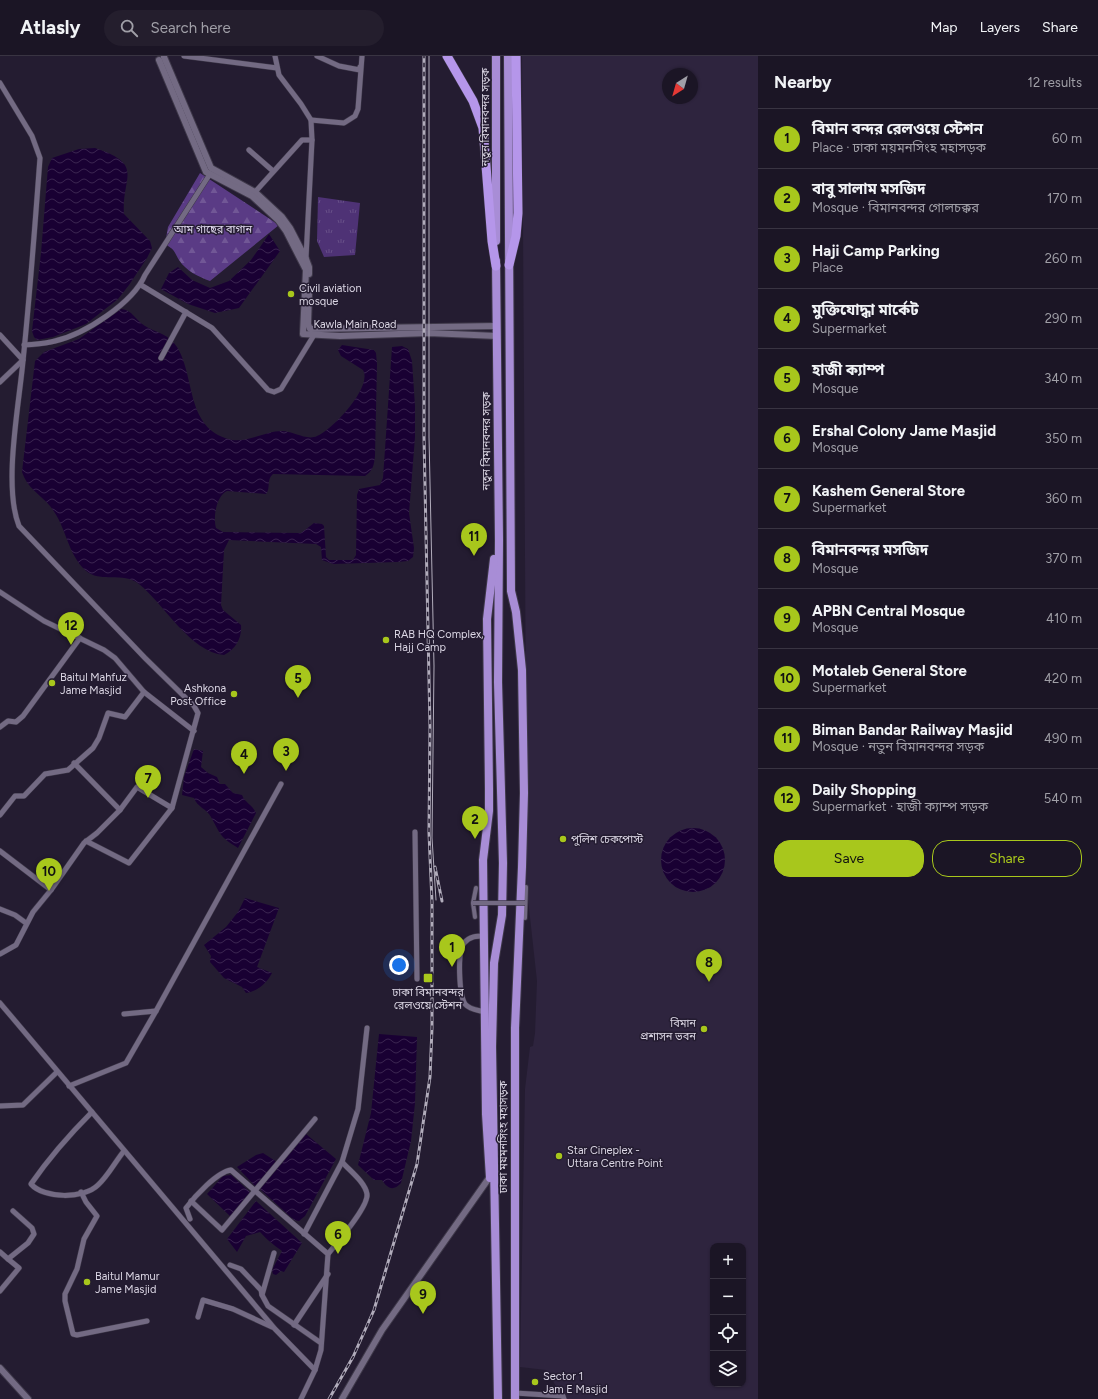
<!DOCTYPE html>
<html lang="en">
<head>
<meta charset="utf-8">
<style>
	body { margin:0; font-family:Figtree,"Noto Sans Bengali",sans-serif; background:#241e2d; color:#f1f3f6 }
	.controls { position:absolute; right:12px; bottom:12px; display:grid; overflow:hidden; border-radius:8px; box-shadow:0 1px 3px #0004 }
	.controls button { width:36px; height:36px; display:grid; place-items:center; padding:0; border:0; border-bottom:1px solid #393442; background:#1b1525; color:#f1f3f6; font:20px sans-serif }
	.compass { position:absolute; left:662px; top:12px; width:36px; height:36px; border-radius:50%; background:#1b1525; box-shadow:0 1px 3px #0004; rotate:217deg }
	.you { position:absolute; left:399px; top:909px; width:14px; height:14px; margin:-10px; border:3px solid #fff; border-radius:50%; background:#1a73e8; box-shadow:0 0 0 6px #1a73e833 }
	.badge { display:grid; place-items:center; width:26px; height:26px; border-radius:50%; background:#a8c71c; color:#111; font-size:13px; font-weight:700 }
	.pin { position:absolute; translate:-50% -33px; filter:drop-shadow(0 1px 2px #0008) }
	.pin::after { content:''; position:absolute; top:21px; width:14px; height:12px; background:inherit; clip-path:polygon(0 0,100% 0,50% 100%) }
	.list { margin:0; padding:0; list-style:none }
	h2 { display:flex; justify-content:space-between; align-items:center; height:52px; margin:0; padding:0 16px; font-size:17px }
	h2 small { font-size:13px; font-weight:400; color:#a09fa7 }
	.list li { display:grid; grid-template-columns:26px 1fr auto; gap:12px; align-items:center; box-sizing:border-box; height:60px; padding:0 16px; border-top:1px solid #393442 }
	.list b { display:block; font-size:15px; white-space:nowrap }
	.list p { margin:0; font-size:13px; white-space:nowrap; color:#a09fa7 }
	.list em { font-size:13px; font-style:normal; color:#a09fa7 }
	.actions { display:flex; gap:8px; padding:12px 16px }
	.actions a { flex:1; padding:9px 0; border:1px solid #a8c71c; border-radius:16px; text-align:center; font-size:14px; color:#a8c71c }
	.actions .main { background:#a8c71c; color:#111 }
	.icon { flex:none; width:22px; height:22px; fill:none; stroke:currentColor; stroke-width:2; stroke-linecap:round; stroke-linejoin:round }
	.map { position:relative; flex:none; width:758px; height:1343px; overflow:hidden }
	header { display:flex; align-items:center; gap:24px; box-sizing:border-box; height:56px; padding:0 20px; background:#1b1525; border-bottom:1px solid #393442 }
	header strong { font-size:19px }
	nav { display:flex; gap:22px; margin-inline-start:auto; font-size:14px }
	.search { width:280px; height:36px; background:#241e2d; display:flex; align-items:center; gap:10px; box-sizing:border-box; padding:0 14px; border-radius:22px; color:#a09fa7; font-size:15px }
	main { display:flex }
	aside { flex:1; background:#1b1525 }
	.map>svg:first-child { display:block }
	.built { fill:#2e243e; fill-rule:evenodd }
	.grass { fill:url(#grass-tufts) }
	.forest { fill:url(#forest-firs) }
	.water { fill:url(#water-waves) }
	.lines { fill:none; stroke-linecap:round; stroke-linejoin:round }
	.pedestrian-casing { stroke:#3e3849; stroke-width:5.5 }
	.minor-casing { stroke:#3e3849; stroke-width:6 }
	.tertiary-casing { stroke:#3e3849; stroke-width:8 }
	.trunk-casing { stroke:#3e3849; stroke-width:10 }
	.motorway-casing { stroke:#3e3849; stroke-width:10 }
	.pedestrian { stroke:#736a83; stroke-width:4 }
	.minor { stroke:#736a83; stroke-width:5 }
	.tertiary { stroke:#736a83; stroke-width:6 }
	.trunk { stroke:#a88dd6; stroke-width:8 }
	.motorway { stroke:#b596ea; stroke-width:9 }
	.tram { stroke:#b1acbb; stroke-width:1 }
	.rail-casing { stroke:#b1acbb; stroke-width:3 }
	.rail { stroke:#241c31; stroke-width:1.5; stroke-dasharray:4.5; stroke-linecap:butt }
	.pedestrian-bridge-casing { stroke:#3e3849; stroke-width:5.5; stroke-linecap:butt }
	.pedestrian-bridge { stroke:#736a83; stroke-width:4 }
	.poi-dot { fill:#a8c71c; stroke:#241c31; stroke-width:1.5 }
	.labels { text-anchor:middle; dominant-baseline:central; stroke-width:3; stroke-linejoin:round; paint-order:stroke }
	.street-label { font-size:11px; fill:#dbd6e4; stroke:#241c31 }
	.park-label { font-size:11px; fill:#e0d9ee; stroke:#241c31 }
	.poi-label { font-size:11px; fill:#dbd6e4; stroke:#241c31; text-anchor:start }
</style>
</head>
<body>
<header>
<strong>Atlasly</strong>
<div class="search"><svg class="icon" aria-label="search" viewBox="0 0 24 24"><circle cx="10" cy="10" r="6"/><path d="M15 15l6 6"/></svg>Search here</div>
<nav><a>Map</a><a>Layers</a><a>Share</a></nav>
</header>
<main>
<div class="map">
<svg width="758" height="1343" viewBox="0 0 758 1343">
	<defs>
		<pattern id="grass-tufts" width="24" height="20" patternUnits="userSpaceOnUse"><rect width="24" height="20" fill="#4e3275"/><path d="M3 7l-1-3M5 7V3M7 7l1-3M15 17l-1-3M17 17v-4M19 17l1-3" fill="none" stroke="#674f88"/></pattern>
		<pattern id="forest-firs" width="22" height="20" patternUnits="userSpaceOnUse"><rect width="22" height="20" fill="#5a3b85"/><path d="M5 1l3.5 6h-7zM16 11l3.5 6h-7z" fill="#715796"/></pattern>
		<pattern id="water-waves" width="16" height="10" patternUnits="userSpaceOnUse"><rect width="16" height="10" fill="#190033"/><path d="M0 5q4-4 8 0t8 0" fill="none" stroke="#3a2450"/></pattern>
	</defs>
	<rect width="100%" height="100%" fill="#241c31"/>
	<!-- built -->
	<path class="built" d="M522 0H758V1343H564L546 1314 520 1311 525 1033 530 991 533 990 535 977 537 925 527 834ZM668 18H692V42H668ZM713 1190H743V1328H713Z"/>
	<!-- grass -->
	<path class="grass" d="M318 141 360 147 355 199 324 201 317 185Z"/>
	<!-- forest -->
	<path class="forest" d="M200 117 279 169 210 225C199 221 186 215 179 204 173 194 176 195 165 188L168 171Z"/>
	<!-- water -->
	<g class="water">
		<path d="M95 92C146 109 121 121 124 158L150 185 152 192 147 202 129 229 118 243 86 268 53 281 37 284 34 281 32 275 41 197 48 111 52 102 79 93Z"/>
		<path d="M269 178 280 195 239 252 215 257 188 248 161 233 169 217 178 211 192 224 210 232 229 225 251 204Z"/>
		<path d="M121 253C133 254 135 264 145 270 157 277 169 278 177 291 195 320 186 368 225 382 244 390 263 375 282 375 293 375 307 385 317 380 332 374 373 331 363 314L341 300 338 294 342 289 374 294 376 297 377 308 375 400C374 409 373 415 365 420L273 418C266 424 271 432 266 438L227 435C216 440 213 462 216 472L223 476 301 477 314 467 322 468 324 470 326 501 329 504H353L356 499 357 439 359 433 380 429 383 422 392 291 402 290 408 293 412 305 415 350V381L409 457 414 492 413 501 408 505 397 506 333 508 322 504 321 491 316 488 229 484 224 494 221 549 223 554 241 569C242 582 236 593 224 599 190 596 164 548 139 528 123 515 100 528 85 514 67 497 66 469 50 450 40 438 27 432 22 416L35 305 44 296 79 283Z"/>
		<path d="M194 693 203 695 201 711 208 717 217 721 220 728H225L233 737 242 739C245 747 252 748 256 757L238 792C219 780 221 779 211 761 207 753 197 751 194 742L182 739 184 721Z"/>
		<circle cx="693" cy="804" r="32"/>
		<path d="M245 842 279 852 257 911 272 917C267 927 258 935 246 937L242 931 224 922 210 906 211 900 204 889 226 871 238 856Z"/>
		<path d="M379 978 417 981 415 1047 411 1085 401 1127C393 1136 387 1132 382 1124H374L358 1109 371 1057Z"/>
		<path d="M306 1078 336 1103 305 1160 299 1165 294 1164 260 1133Z"/>
		<path d="M263 1097 277 1106 256 1131 237 1111 256 1099Z"/>
		<path d="M231 1119 250 1136 231 1161 207 1138 223 1120Z"/>
		<path d="M256 1145 302 1187 284 1216 281 1215 276 1219 273 1218 272 1214 282 1195C274 1189 267 1184 260 1176L246 1180 237 1196 227 1183Z"/>
	</g>
	<g class="lines">
		<defs>
			<g id="pedestrian">
				<path d="M475 861 473 847 476 832"/>
				<path d="M525 862 526 831"/>
			</g>
			<g id="minor">
				<path d="M184 0 277 12"/>
				<path d="M275 0 279 19 301 48 311 64 312 84 306 202"/>
				<path d="M317 0 339 10 360 14V11"/>
				<path d="M0 27 32 80 40 102C35 170 30 237 23 305 19 349 3 430 19 470L145 602 194 650 198 657 172 752 137 731 120 754 97 777 84 787 51 834 33 856 16 889 0 898"/>
				<path d="M311 64 344 67 355 60 358 53 362 0"/>
				<path d="M249 94 273 115"/>
				<path d="M255 136 302 84H312"/>
				<path d="M141 229 212 272 268 334 274 336 281 333 314 279"/>
				<path d="M0 279 23 304 0 326"/>
				<path d="M24 289C35 288 45 288 55 285 85 278 133 247 145 219L210 118"/>
				<path d="M161 302 186 256"/>
				<path d="M0 536 44 565 104 594 115 602 144 636 194 675"/>
				<path d="M0 671 8 665 16 666 23 660 80 582"/>
				<path d="M74 707 120 754"/>
				<path d="M0 759 15 740H24L45 718 68 714 93 692 99 682 108 657 125 661 144 636"/>
				<path d="M415 776 417 923"/>
				<path d="M86 785 129 807 172 752"/>
				<path d="M0 795 51 834"/>
				<path d="M0 853 15 859 26 867"/>
				<path d="M484 880C477 880 470 880 464 887 457 895 459 939 465 948 470 954 478 954 485 956"/>
				<path d="M0 947 275 1273 315 1314"/>
				<path d="M124 958 156 955"/>
				<path d="M69 1030 126 1007 156 955 281 728"/>
				<path d="M0 1050 23 1049 57 1016"/>
				<path d="M92 1056C70 1078 49 1102 31 1128 44 1143 84 1143 98 1129 108 1120 115 1106 124 1095"/>
				<path d="M81 1136 86 1146 97 1160 84 1183 77 1213 65 1238V1245L73 1278 77 1279 147 1265"/>
				<path d="M191 1145 222 1174 315 1063"/>
				<path d="M190 1163 186 1152C195 1140 217 1116 231 1114L328 1198 321 1294 315 1314 301 1343"/>
				<path d="M304 1178 342 1106"/>
				<path d="M0 1196 8 1203 28 1187 34 1178 32 1172 13 1155"/>
				<path d="M274 1197 262 1239 268 1250 321 1287"/>
				<path d="M328 1198C337 1187 369 1150 367 1138 365 1126 350 1115 342 1106L358 1053 367 972"/>
				<path d="M230 1209 241 1213 261 1234 262 1239"/>
				<path d="M0 1235 19 1212 8 1203"/>
				<path d="M198 1261 203 1244 233 1253 272 1271"/>
				<path d="M294 1269 328 1218"/>
				<path d="M515 1337 563 1340 564 1343"/>
			</g>
			<g id="tertiary">
				<path d="M164 1 211 112 255 136 282 161 290 172 306 203 309 211V218"/>
				<path d="M159 4 206 116 252 140 278 164 286 175 306 214 303 278 340 280 429 277 497 280"/>
				<path d="M309 238 308 268 310 273 497 270"/>
				<path d="M0 1312 28 1343"/>
				<path d="M342 1343 382 1274 489 1122"/>
			</g>
			<g id="trunk">
				<path d="M508 0 511 535 516 556 522 614 524 737 522 811 515 972V1343"/>
				<path d="M496 185V0"/>
				<path d="M496 205 499 484 498 626 503 807 502 859 494 907 492 991 498 1343"/>
				<path d="M490 1122 486 1058 483 804 489 755V732L487 563 494 503"/>
			</g>
			<g id="motorway">
				<path d="M447 0 473 45 483 72 492 185 496 210"/>
				<path d="M509 209 516 180 518 157 516 0"/>
			</g>
		</defs>
		<!-- pedestrian casing -->
		<use href="#pedestrian" class="pedestrian-casing"/>
		<!-- minor casing -->
		<use href="#minor" class="minor-casing"/>
		<!-- tertiary casing -->
		<use href="#tertiary" class="tertiary-casing"/>
		<!-- trunk casing -->
		<use href="#trunk" class="trunk-casing"/>
		<!-- motorway casing -->
		<use href="#motorway" class="motorway-casing"/>
		<!-- pedestrian -->
		<use href="#pedestrian" class="pedestrian"/>
		<!-- minor -->
		<use href="#minor" class="minor"/>
		<!-- tertiary -->
		<use href="#tertiary" class="tertiary"/>
		<!-- trunk -->
		<use href="#trunk" class="trunk"/>
		<!-- motorway -->
		<use href="#motorway" class="motorway"/>
		<!-- tram -->
		<path class="tram" d="M429 0V381L434 610 432 782 436 844"/>
		<defs>
			<g id="rail">
				<path d="M435 811 442 845"/>
				<path d="M329 1343 353 1301 374 1254 417 1108 430 1021 432 972V846L429 777 430 671 424 381V0"/>
			</g>
		</defs>
		<!-- rail casing -->
		<use href="#rail" class="rail-casing"/>
		<!-- rail -->
		<use href="#rail" class="rail"/>
		<defs>
			<path id="pedestrian-bridge" d="M473 847H525"/>
		</defs>
		<!-- pedestrian-bridge casing -->
		<use href="#pedestrian-bridge" class="pedestrian-bridge-casing"/>
		<!-- pedestrian-bridge -->
		<use href="#pedestrian-bridge" class="pedestrian-bridge"/>
	</g>
	<!-- markers -->
	<g class="poi-dot">
		<circle cx="291" cy="238" r="4"/>
		<circle cx="386" cy="584" r="4"/>
		<circle cx="52" cy="627" r="4"/>
		<circle cx="234" cy="638" r="4"/>
		<circle cx="563" cy="783" r="4"/>
		<rect x="423" y="917" width="10" height="10" rx="2"/>
		<circle cx="704" cy="973" r="4"/>
		<circle cx="559" cy="1100" r="4"/>
		<circle cx="87" cy="1226" r="4"/>
		<circle cx="535" cy="1326" r="4"/>
	</g>
	<g class="labels">
		<!-- street labels -->
		<g class="street-label">
			<text transform="translate(485 61) rotate(-90)">নতুন বিমানবন্দর সড়ক</text>
			<text x="355" y="268">Kawla Main Road</text>
			<text transform="translate(486 385) rotate(-90)">নতুন বিমানবন্দর সড়ক</text>
			<text transform="translate(503 1081) rotate(-90)">ঢাকা ময়মনসিংহ মহাসড়ক</text>
		</g>
		<!-- park labels -->
		<g class="park-label">
			<text x="213" y="173">আম গাছের বাগান</text>
		</g>
		<!-- poi labels -->
		<g class="poi-label">
			<text x="299" y="232">Civil aviation<tspan x="299" dy="13">mosque</tspan></text>
			<text x="394" y="578">RAB HQ Complex,<tspan x="394" dy="13">Hajj Camp</tspan></text>
			<text x="60" y="621">Baitul Mahfuz<tspan x="60" dy="13">Jame Masjid</tspan></text>
			<text x="226" y="632" text-anchor="end">Ashkona<tspan x="226" dy="13">Post Office</tspan></text>
			<text x="571" y="783">পুলিশ চেকপোস্ট</text>
			<text x="428" y="936" text-anchor="middle">ঢাকা বিমানবন্দর<tspan x="428" dy="13">রেলওয়ে স্টেশন</tspan></text>
			<text x="696" y="967" text-anchor="end">বিমান<tspan x="696" dy="13">প্রশাসন ভবন</tspan></text>
			<text x="567" y="1094">Star Cineplex -<tspan x="567" dy="13">Uttara Centre Point</tspan></text>
			<text x="95" y="1220">Baitul Mamur<tspan x="95" dy="13">Jame Masjid</tspan></text>
			<text x="543" y="1320">Sector 1<tspan x="543" dy="13">Jam E Masjid</tspan></text>
		</g>
	</g>
</svg>
<div class="controls">
<button>+</button>
<button>−</button>
<button><svg class="icon" aria-label="locate" viewBox="0 0 24 24"><circle cx="12" cy="12" r="6"/><path d="M12 2v4M12 18v4M2 12h4M18 12h4"/></svg></button>
<button><svg class="icon" aria-label="layers" viewBox="0 0 24 24"><path d="M12 4l9 5-9 5-9-5zM3 14l9 5 9-5"/></svg></button>
</div>
<svg class="compass" viewBox="-18 -18 36 36"><path d="M0-13l5 13h-10z" fill="#e53935"/><path d="M0 13l5-13h-10z" fill="#a09fa7"/></svg>
<div class="you"></div>
<div class="pin badge" style="left:452px;top:911px">1</div>
<div class="pin badge" style="left:475px;top:783px">2</div>
<div class="pin badge" style="left:286px;top:715px">3</div>
<div class="pin badge" style="left:244px;top:718px">4</div>
<div class="pin badge" style="left:298px;top:642px">5</div>
<div class="pin badge" style="left:338px;top:1198px">6</div>
<div class="pin badge" style="left:148px;top:742px">7</div>
<div class="pin badge" style="left:709px;top:926px">8</div>
<div class="pin badge" style="left:423px;top:1258px">9</div>
<div class="pin badge" style="left:49px;top:835px">10</div>
<div class="pin badge" style="left:474px;top:500px">11</div>
<div class="pin badge" style="left:71px;top:589px">12</div>
</div>
<aside>
<h2>Nearby<small>12 results</small></h2>
<ul class="list">
<li><span class="badge">1</span><div><b>বিমান বন্দর রেলওয়ে স্টেশন</b><p>Place · ঢাকা ময়মনসিংহ মহাসড়ক</p></div><em>60 m</em></li>
<li><span class="badge">2</span><div><b>বাবু সালাম মসজিদ</b><p>Mosque · বিমানবন্দর গোলচক্কর</p></div><em>170 m</em></li>
<li><span class="badge">3</span><div><b>Haji Camp Parking</b><p>Place</p></div><em>260 m</em></li>
<li><span class="badge">4</span><div><b>মুক্তিযোদ্ধা মার্কেট</b><p>Supermarket</p></div><em>290 m</em></li>
<li><span class="badge">5</span><div><b>হাজী ক্যাম্প</b><p>Mosque</p></div><em>340 m</em></li>
<li><span class="badge">6</span><div><b>Ershal Colony Jame Masjid</b><p>Mosque</p></div><em>350 m</em></li>
<li><span class="badge">7</span><div><b>Kashem General Store</b><p>Supermarket</p></div><em>360 m</em></li>
<li><span class="badge">8</span><div><b>বিমানবন্দর মসজিদ</b><p>Mosque</p></div><em>370 m</em></li>
<li><span class="badge">9</span><div><b>APBN Central Mosque</b><p>Mosque</p></div><em>410 m</em></li>
<li><span class="badge">10</span><div><b>Motaleb General Store</b><p>Supermarket</p></div><em>420 m</em></li>
<li><span class="badge">11</span><div><b>Biman Bandar Railway Masjid</b><p>Mosque · নতুন বিমানবন্দর সড়ক</p></div><em>490 m</em></li>
<li><span class="badge">12</span><div><b>Daily Shopping</b><p>Supermarket · হাজী ক্যাম্প সড়ক</p></div><em>540 m</em></li>
</ul>
<div class="actions"><a class="main">Save</a><a>Share</a></div>
</aside>
</main>
</body>
</html>
